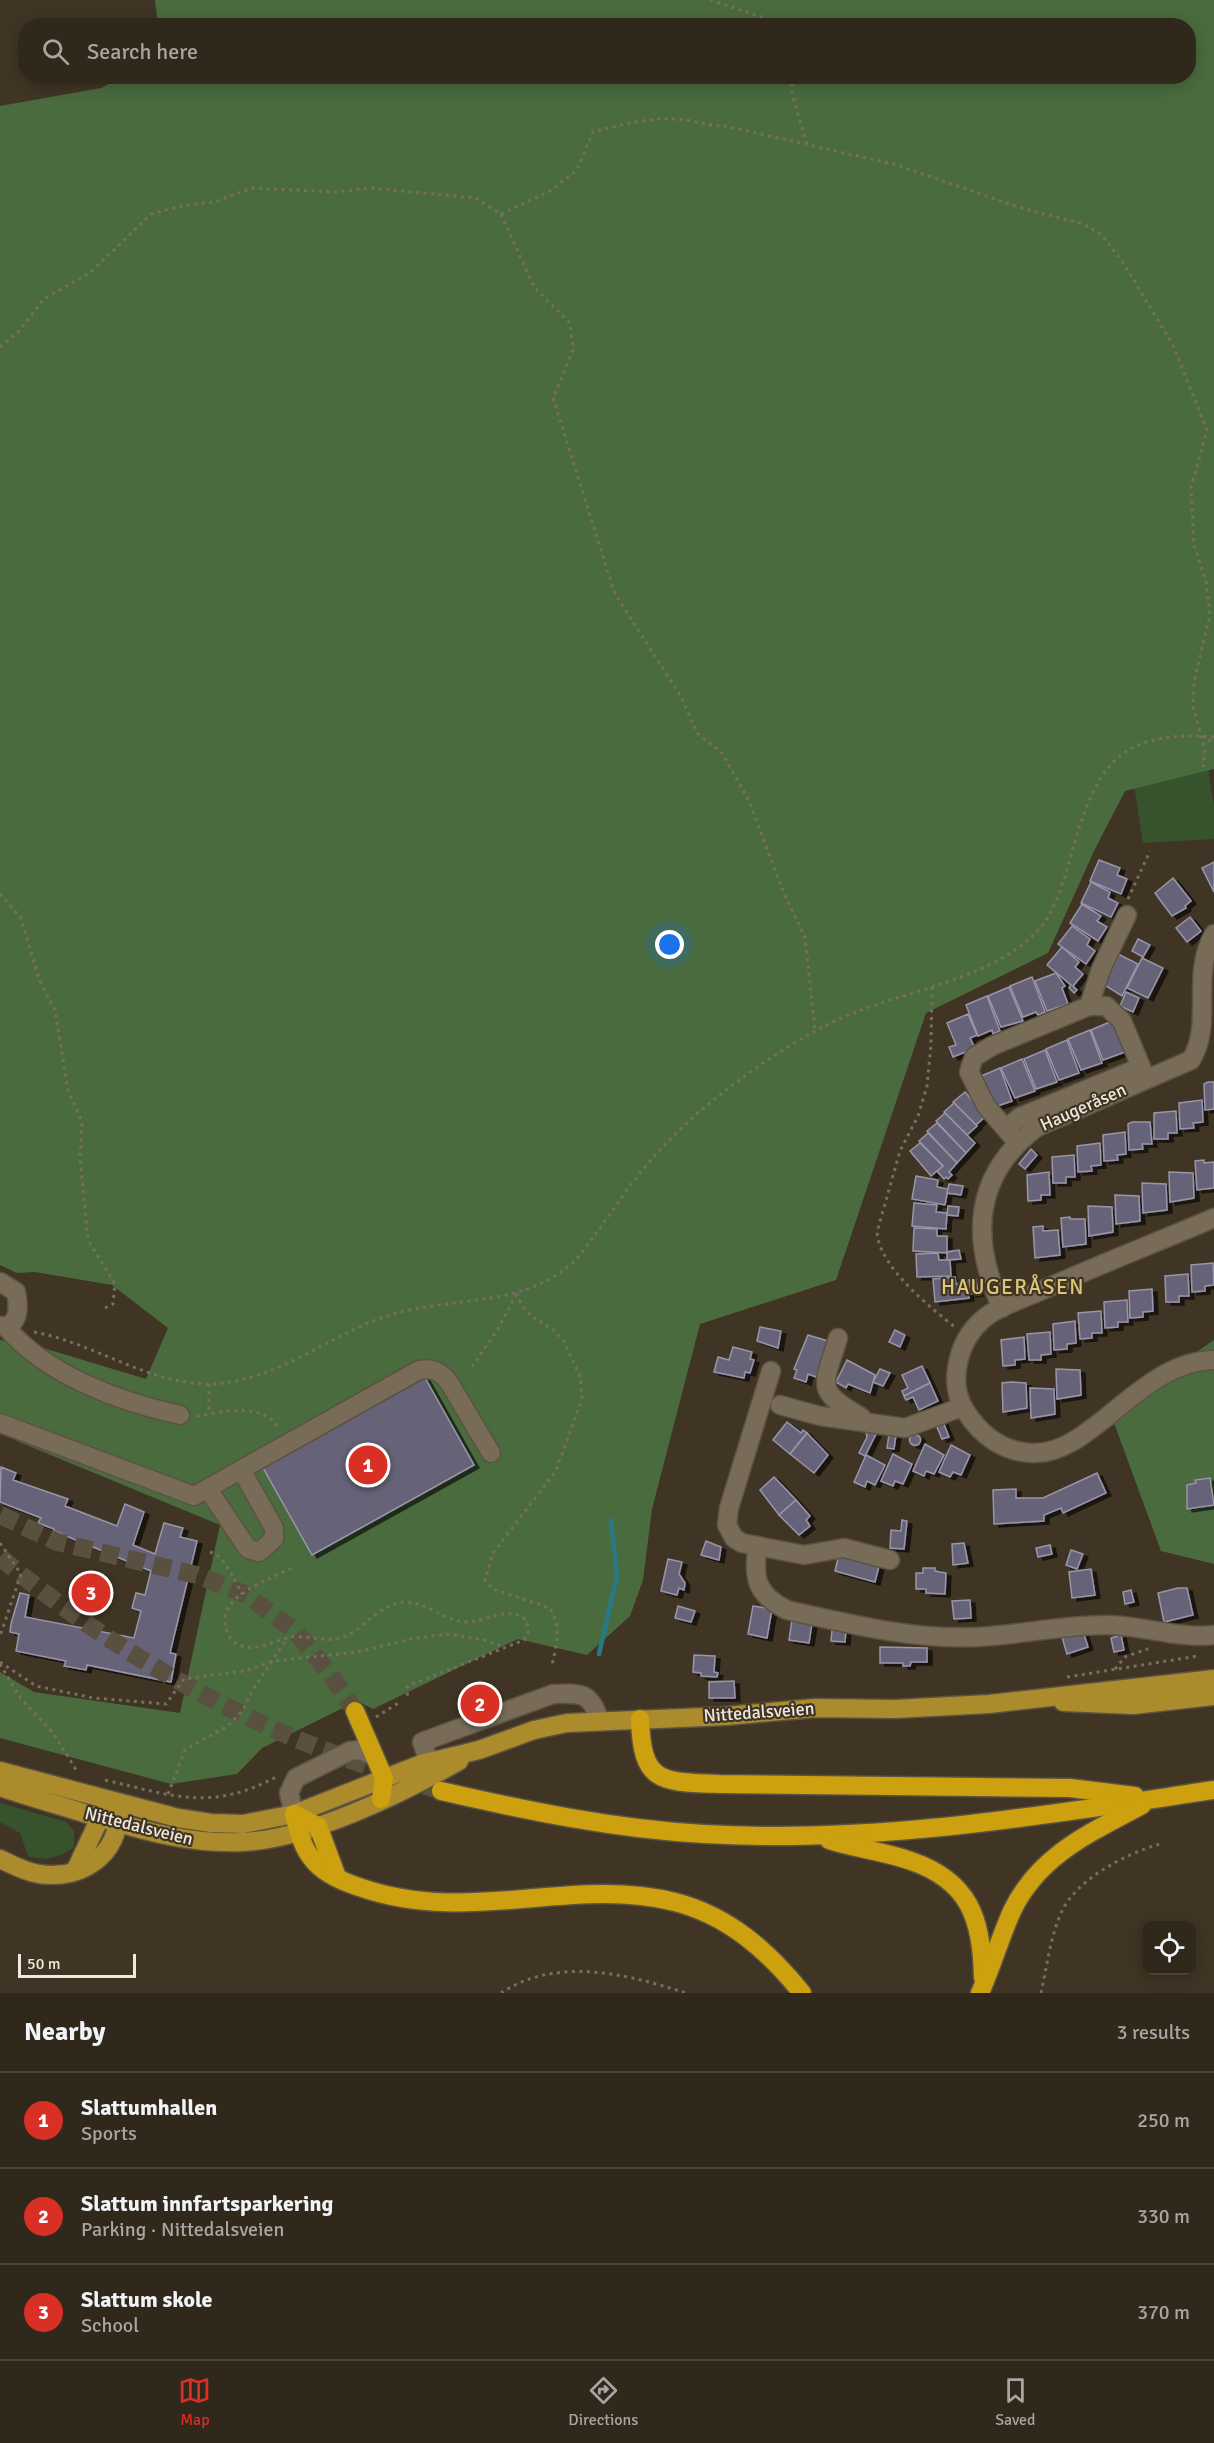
<!DOCTYPE html>
<html lang="en">
<head>
<meta charset="utf-8">
<style>
	body { margin:0; font-family:Signika,sans-serif; background:#3c3428; color:#f1f3f6 }
	.controls { position:absolute; right:18px; bottom:18px; display:grid; overflow:hidden; border-radius:12px; box-shadow:0 3px 15px #0003 }
	.controls button { width:54px; height:54px; display:grid; place-items:center; padding:0; border:0; border-bottom:2px solid #4b443a; background:#30281b; color:#f1f3f6; font:30px sans-serif }
	.scale { position:absolute; left:18px; bottom:15px; width:118px; box-sizing:border-box; padding-left:6px; border:3px solid #efe8dd; border-top:0; font-size:16px; line-height:21px; white-space:nowrap; color:#efe8dd; -webkit-text-stroke:4px #403524; paint-order:stroke }
	.you { position:absolute; left:670px; top:945px; width:21px; height:21px; margin:-15px; border:4px solid #fff; border-radius:50%; background:#1a73e8; box-shadow:0 0 0 9px #1a73e833 }
	.badge { display:grid; place-items:center; width:39px; height:39px; border-radius:50%; background:#d93025; color:#fff; font-size:20px; font-weight:700 }
	.pin { position:absolute; translate:-50% -50%; border:3px solid #fff; box-shadow:0 2px 6px #0006 }
	.list { margin:0; padding:0; list-style:none }
	h2 { display:flex; justify-content:space-between; align-items:center; height:78px; margin:0; padding:0 24px; font-size:26px }
	h2 small { font-size:20px; font-weight:400; color:#a8a6a3 }
	.list li { display:grid; grid-template-columns:39px 1fr auto; gap:18px; align-items:center; box-sizing:border-box; height:96px; padding:0 24px; border-top:2px solid #4b443a }
	.list b { display:block; font-size:22px; white-space:nowrap }
	.list p { margin:0; font-size:20px; white-space:nowrap; color:#a8a6a3 }
	.list em { font-size:20px; font-style:normal; color:#a8a6a3 }
	.icon { flex:none; width:33px; height:33px; fill:none; stroke:currentColor; stroke-width:2; stroke-linecap:round; stroke-linejoin:round }
	.map { position:relative; flex:none; width:1214px; height:1993px; overflow:hidden }
	.search { position:absolute; background:#30281b; box-shadow:0 3px 15px #0003; left:18px; right:18px; top:18px; height:66px; display:flex; align-items:center; gap:15px; box-sizing:border-box; padding:0 21px; border-radius:24px; color:#a8a6a3; font-size:22px }
	.sheet { height:366px; background:#30281b }
	nav { display:flex; justify-content:space-around; align-items:center; box-sizing:border-box; height:84px; border-top:2px solid #4b443a; background:#30281b; font-size:16px; color:#a8a6a3 }
	nav a { display:grid; justify-items:center; gap:3px }
	nav .on { color:#d93025 }
	.map>svg:first-child { display:block }
	.green { fill:#37532d }
	.forest { fill:#4a6b3e }
	.lines { fill:none; stroke-linecap:round; stroke-linejoin:round }
	.stream { stroke:#287986; stroke-width:4.5 }
	.building { fill:#666277; stroke:#9995ab; stroke-width:1.5; filter:url(#shadow) }
	.highway-tunnel { stroke:#5a5040; stroke-width:18; stroke-dasharray:18 9; stroke-linecap:butt }
	.minor-casing { stroke:#5b5242; stroke-width:21 }
	.major-casing { stroke:#5b5242; stroke-width:21 }
	.highway-casing { stroke:#5b5242; stroke-width:21 }
	.path { stroke:#786e5f; stroke-width:3; stroke-dasharray:3 4.5; stroke-linecap:butt }
	.minor { stroke:#786b58; stroke-width:18 }
	.major { stroke:#ab8b2c; stroke-width:18 }
	.highway { stroke:#cda00f; stroke-width:18 }
	.labels { text-anchor:middle; dominant-baseline:central; stroke-width:4.5; stroke-linejoin:round; paint-order:stroke }
	.street-label { font-size:18px; fill:#efe8dd; stroke:#403524 }
	.quarter-label { font-size:21px; letter-spacing:1.5px; fill:#dbc679; stroke:#403524 }
</style>
</head>
<body>
<div class="map">
<svg width="1214" height="1993" viewBox="0 0 1214 1993">
	<defs>
		<filter id="shadow"><feDropShadow dx="5" dy="3" stdDeviation="0" flood-color="#0009"/></filter>
	</defs>
	<rect width="100%" height="100%" fill="#403524"/>
	<!-- green -->
	<g class="green">
		<path d="M1208 768 1214 807V839L1143 843 1133 779Z"/>
		<path d="M0 1803 66 1822 74 1831V1847C58 1858 46 1861 28 1856L20 1833 0 1822Z"/>
	</g>
	<!-- forest -->
	<g class="forest">
		<path d="M155 0H1214V769L1125 791 1094 851 1048 953 926 1013 836 1280 700 1324 652 1509 643 1580 630 1616 587 1655 518 1639 373 1709 357 1701 262 1748 237 1774 171 1784 0 1738V1672L34 1692 180 1713 220 1525 17 1441 0 1419V1340L40 1347 146 1379 168 1328 112 1285 35 1272 17 1273 0 1265V106L101 88 125 76H1188V26H158Z"/>
		<path d="M1214 1340V1564L1161 1551 1110 1412Z"/>
	</g>
	<g class="lines">
		<!-- stream -->
		<path class="stream" d="M599 1654 617 1576 611 1520"/>
	</g>
	<!-- building -->
	<g class="building">
		<path d="M1099 860 1120 868 1117 875 1127 879 1121 894 1090 881Z"/>
		<path d="M1214 862V892L1202 868Z"/>
		<path d="M1173 878 1191 901 1185 906 1186 908 1172 916 1155 893Z"/>
		<path d="M1091 882 1110 892 1108 898 1118 903 1111 917 1081 903Z"/>
		<path d="M1082 904 1101 916 1097 921 1107 927 1098 941 1070 923Z"/>
		<path d="M1190 917 1201 931 1187 942 1176 928Z"/>
		<path d="M1072 926 1090 939 1087 945 1095 951 1086 964 1058 944Z"/>
		<path d="M1138 939 1150 945 1143 957 1132 951Z"/>
		<path d="M1062 947 1079 962 1075 967 1083 974 1073 986 1077 990 1074 993 1069 988 1071 985 1047 965Z"/>
		<path d="M1118 954 1138 964 1122 996 1103 984Z"/>
		<path d="M1142 958 1163 968 1148 998 1127 988Z"/>
		<path d="M1056 973 1065 986 1062 988 1068 1004 1047 1011 1035 981Z"/>
		<path d="M1032 977 1045 1012 1038 1015 1036 1012 1023 1017 1010 986Z"/>
		<path d="M1009 987 1023 1021 1001 1027 988 996Z"/>
		<path d="M1126 992 1139 998 1133 1012 1120 1006Z"/>
		<path d="M987 996 1000 1031 993 1034 992 1030 978 1036 966 1005Z"/>
		<path d="M968 1014 977 1035 970 1038 975 1048 953 1057 949 1047 956 1045 947 1023Z"/>
		<path d="M1112 1021 1125 1052 1103 1060 1091 1030Z"/>
		<path d="M1090 1030 1102 1063 1081 1070 1068 1039Z"/>
		<path d="M1067 1040 1079 1073 1059 1080 1046 1049Z"/>
		<path d="M1045 1050 1057 1082 1036 1089 1024 1059Z"/>
		<path d="M1022 1059 1035 1091 1015 1098 1001 1068Z"/>
		<path d="M1000 1068 1012 1101 992 1108 979 1077Z"/>
		<path d="M1208 1082H1214V1109L1205 1110 1204 1084Z"/>
		<path d="M965 1092 986 1116 976 1125 953 1102Z"/>
		<path d="M1202 1100 1203 1122 1193 1123 1194 1128 1180 1129 1179 1103Z"/>
		<path d="M954 1103 977 1126 967 1135 944 1112Z"/>
		<path d="M1176 1111 1177 1133H1168V1139H1154V1113Z"/>
		<path d="M945 1113 975 1143 966 1153 936 1121Z"/>
		<path d="M1132 1122H1150L1152 1144H1142L1143 1149 1129 1150 1128 1124Z"/>
		<path d="M937 1123 966 1153 957 1163 927 1131Z"/>
		<path d="M1125 1132 1126 1154 1117 1155 1118 1160 1104 1161 1103 1135Z"/>
		<path d="M928 1133 957 1163 949 1172 952 1175 948 1179 946 1177 944 1179 937 1171 943 1166 919 1141Z"/>
		<path d="M920 1143 943 1166 931 1176 910 1151Z"/>
		<path d="M1100 1143 1101 1165 1091 1166 1092 1171 1078 1172 1077 1146Z"/>
		<path d="M1031 1149 1037 1155 1025 1169 1019 1164Z"/>
		<path d="M1074 1155 1075 1177H1066V1183H1053L1052 1157Z"/>
		<path d="M1204 1160V1163L1214 1162V1188L1197 1190 1195 1161Z"/>
		<path d="M1049 1172 1050 1195H1041V1200L1028 1201 1027 1175Z"/>
		<path d="M1169 1172 1193 1173 1194 1198 1170 1202Z"/>
		<path d="M916 1176 938 1180 937 1187 948 1189 945 1205 912 1199Z"/>
		<path d="M1142 1183 1166 1184 1167 1210 1143 1213Z"/>
		<path d="M949 1184 963 1186 961 1195 947 1193Z"/>
		<path d="M1115 1195 1139 1196 1140 1221 1116 1224Z"/>
		<path d="M914 1203 937 1205 936 1212 947 1213 946 1229 912 1226Z"/>
		<path d="M948 1206 959 1207 958 1216 947 1215Z"/>
		<path d="M1088 1206 1112 1207 1113 1232 1089 1236Z"/>
		<path d="M1070 1217V1219H1085L1086 1244 1063 1247 1061 1218Z"/>
		<path d="M1043 1226V1231L1058 1230 1060 1255 1035 1258 1033 1227Z"/>
		<path d="M914 1228 937 1229V1236H947V1253L913 1251Z"/>
		<path d="M959 1250 961 1259 947 1260V1252Z"/>
		<path d="M938 1253 939 1260H950L951 1276 917 1277 916 1254Z"/>
		<path d="M1213 1263 1214 1285 1205 1286V1291L1192 1292 1191 1265Z"/>
		<path d="M1188 1274 1189 1296H1179V1302H1166L1165 1276Z"/>
		<path d="M955 1277 956 1284 967 1282 969 1298 935 1302 933 1279Z"/>
		<path d="M976 1279 978 1293 971 1294 969 1280Z"/>
		<path d="M1152 1289 1153 1311 1143 1312V1317L1130 1318 1129 1291Z"/>
		<path d="M1127 1300 1128 1322H1118V1327L1105 1328 1104 1302Z"/>
		<path d="M1101 1311 1102 1333H1092V1338L1080 1339 1078 1313Z"/>
		<path d="M1075 1321 1076 1343 1067 1344V1349L1054 1350 1053 1324Z"/>
		<path d="M760 1327 781 1331 778 1348 757 1341Z"/>
		<path d="M895 1330 905 1335 900 1347 889 1342Z"/>
		<path d="M1050 1332 1051 1354 1041 1355V1360H1029L1027 1334Z"/>
		<path d="M808 1335 828 1341 816 1377 808 1374 806 1382 794 1378 797 1370 794 1369Z"/>
		<path d="M1024 1337 1025 1359 1015 1360V1365L1003 1366 1001 1340Z"/>
		<path d="M733 1347 752 1352 750 1359 754 1360 750 1373 745 1372 744 1378 714 1372 718 1357 729 1360Z"/>
		<path d="M847 1360 875 1375 870 1393 848 1384 846 1388 836 1382Z"/>
		<path d="M922 1366 930 1383 904 1396 902 1391 908 1388 902 1375Z"/>
		<path d="M880 1369 890 1373 883 1386 873 1382Z"/>
		<path d="M1056 1369 1080 1370 1081 1395 1057 1399Z"/>
		<path d="M424 1376 474 1465 312 1555 262 1466Z"/>
		<path d="M1011 1382 1026 1383 1027 1408 1003 1412 1002 1383Z"/>
		<path d="M930 1383 938 1401 919 1410 913 1397 906 1400 904 1396Z"/>
		<path d="M1030 1388 1054 1389 1055 1414 1031 1418Z"/>
		<path d="M787 1422 801 1433 803 1430 807 1433 790 1454 773 1440Z"/>
		<path d="M943 1422 949 1437 942 1439 936 1425Z"/>
		<path d="M866 1432 876 1434 865 1456 859 1453 867 1437Z"/>
		<path d="M807 1433 828 1455 814 1473 790 1454Z"/>
		<path d="M889 1434 896 1435 894 1449 887 1448Z"/>
		<circle cx="915" cy="1440" r="5.5"/>
		<path d="M925 1444 944 1455 934 1474 926 1471 924 1476 913 1471Z"/>
		<path d="M951 1445 970 1455 961 1475 953 1472 950 1477 939 1472Z"/>
		<path d="M893 1454 912 1464 903 1484 895 1481 893 1486 881 1481Z"/>
		<path d="M866 1455 885 1465 875 1485 867 1481 865 1487 854 1482Z"/>
		<path d="M1 1467 16 1473 13 1480 68 1499 65 1506 117 1526 125 1504 144 1512 133 1545 155 1554 164 1523 183 1528 180 1537 197 1541 170 1653 176 1654 171 1682 87 1665 86 1670 64 1666 66 1661 16 1651 19 1634 10 1632 11 1624 20 1593 29 1595 25 1617 134 1638 141 1611 132 1608 136 1593 145 1595 151 1571 54 1531V1529L38 1523 41 1518 0 1502Z"/>
		<path d="M1097 1473 1106 1493 1063 1513 1061 1508 1044 1515V1521L994 1524 993 1490 1016 1489V1498H1043Z"/>
		<path d="M774 1477 796 1500 779 1515 760 1490Z"/>
		<path d="M1210 1478 1214 1505 1187 1509V1485L1196 1483 1195 1480Z"/>
		<path d="M796 1500 810 1516 806 1520 810 1526 799 1535 779 1515Z"/>
		<path d="M902 1520 907 1521 904 1549 890 1548 891 1530 901 1531Z"/>
		<path d="M706 1541 721 1547 719 1560 701 1555Z"/>
		<path d="M964 1543 968 1563 953 1565 952 1544Z"/>
		<path d="M1050 1545 1052 1554 1038 1557 1036 1548Z"/>
		<path d="M1071 1550 1083 1554 1077 1569 1066 1565Z"/>
		<path d="M839 1554 880 1562 875 1582 835 1571Z"/>
		<path d="M668 1559 682 1562 679 1574 685 1583 684 1590 679 1588 677 1595 661 1591Z"/>
		<path d="M923 1568H935V1571L946 1573 945 1594 926 1593V1589H916V1573H923Z"/>
		<path d="M1091 1569 1095 1595 1072 1598 1069 1572Z"/>
		<path d="M1178 1588H1187L1193 1615 1164 1622 1158 1593Z"/>
		<path d="M1131 1590 1134 1602 1125 1604 1123 1592Z"/>
		<path d="M970 1600 971 1618 954 1619 952 1601Z"/>
		<path d="M678 1606 695 1611 691 1622 675 1618Z"/>
		<path d="M753 1606 772 1609 767 1638 748 1634Z"/>
		<path d="M792 1620 812 1623 809 1643 789 1640Z"/>
		<path d="M832 1630H846L845 1642 831 1641Z"/>
		<path d="M1083 1631 1088 1647 1067 1654 1062 1637Z"/>
		<path d="M1121 1635 1124 1650 1114 1652 1111 1638Z"/>
		<path d="M880 1647 927 1648V1662H911L910 1666H903V1663H880Z"/>
		<path d="M694 1655 715 1656 714 1672 718 1673 717 1677 701 1676V1673L693 1672Z"/>
		<path d="M734 1681 735 1698H709V1682Z"/>
	</g>
	<g class="lines">
		<!-- highway-tunnel -->
		<g class="highway-tunnel">
			<path d="M0 1515 57 1542 197 1575 247 1595 296 1632 330 1674 355 1711"/>
			<path d="M0 1557C88 1632 192 1695 299 1740 345 1759 393 1775 441 1791"/>
		</g>
		<defs>
			<g id="minor">
				<path d="M1089 1006 1101 969 1127 915"/>
				<path d="M1006 1129 1020 1117 1141 1067"/>
				<path d="M1017 1142 986 1106 969 1072 974 1057 992 1046 1089 1006H1106L1122 1021 1146 1079"/>
				<path d="M1214 1218C1155 1243 1096 1266 1038 1292 1020 1300 996 1307 981 1321 958 1342 947 1384 966 1412 981 1435 1003 1452 1032 1453 1092 1456 1140 1361 1214 1360"/>
				<path d="M0 1282 16 1292C19 1306 20 1328 0 1326"/>
				<path d="M1002 1308C970 1239 973 1175 1037 1127L1191 1060C1214 1023 1190 976 1214 934"/>
				<path d="M6 1327C46 1375 120 1402 180 1415"/>
				<path d="M838 1338C824 1385 813 1390 861 1417"/>
				<path d="M771 1371 729 1508 727 1525 734 1538 742 1543 804 1555 844 1548 890 1560"/>
				<path d="M780 1405 820 1416 905 1428 962 1407"/>
				<path d="M0 1423 194 1496 419 1370C433 1367 442 1372 450 1384L491 1453"/>
				<path d="M208 1489 248 1549 259 1552 274 1539V1528L242 1471"/>
				<path d="M758 1546C752 1578 757 1595 787 1610 850 1624 913 1640 977 1637 1020 1635 1062 1625 1105 1625 1141 1625 1178 1639 1214 1635"/>
				<path d="M439 1772 429 1762 422 1742 553 1694C581 1693 591 1692 599 1720"/>
				<path d="M294 1814 289 1793 296 1778 350 1751 360 1750 374 1756"/>
			</g>
			<g id="major">
				<path d="M1063 1702 1133 1705 1214 1696"/>
				<path d="M0 1771 178 1818 211 1823 243 1824 294 1814 421 1764 479 1750 534 1730 567 1723 726 1716 815 1708 895 1709 989 1704 1214 1679"/>
				<path d="M0 1787C29 1797 58 1805 87 1814 138 1829 189 1845 243 1842 309 1839 401 1794 459 1761"/>
				<path d="M0 1859C13 1865 25 1872 39 1874 82 1880 118 1856 119 1811"/>
				<path d="M76 1869 100 1818 108 1808"/>
			</g>
			<g id="highway">
				<path d="M355 1711 384 1778 381 1799"/>
				<path d="M640 1719C642 1783 660 1782 719 1784L1070 1788 1135 1796"/>
				<path d="M441 1791C528 1811 615 1829 704 1834 875 1844 1045 1815 1214 1790"/>
				<path d="M294 1814C298 1830 302 1847 313 1860 323 1873 344 1882 359 1887 470 1926 569 1876 675 1902 729 1916 768 1951 802 1993"/>
				<path d="M294 1814 318 1826 337 1877"/>
				<path d="M829 1840C856 1849 884 1851 911 1861 970 1881 982 1920 983 1977"/>
				<path d="M980 1993C992 1966 1000 1938 1012 1911 1039 1855 1090 1833 1142 1805"/>
			</g>
		</defs>
		<!-- minor casing -->
		<use href="#minor" class="minor-casing"/>
		<!-- major casing -->
		<use href="#major" class="major-casing"/>
		<!-- highway casing -->
		<use href="#highway" class="highway-casing"/>
		<!-- path -->
		<g class="path">
			<path d="M710 0 762 17 773 26"/>
			<path d="M792 76V94L807 144"/>
			<path d="M501 214 550 191 577 170 593 132C619 125 646 118 673 119 690 119 707 126 725 126L897 165 1018 207 1083 224 1101 234 1124 264 1173 345 1207 430 1191 488 1194 545 1206 581 1210 615 1194 682 1193 706 1205 750 1203 767"/>
			<path d="M0 347 18 332 44 299 91 272 151 214 186 205 215 202 252 188 336 192 370 188 475 198 501 214 534 287 570 323 573 350 553 398 615 594 680 695 698 734 722 753 749 801 784 894 805 937 815 1030"/>
			<path d="M1202 736 1214 743"/>
			<path d="M0 894 21 918 39 979 55 1010 68 1090 82 1122 80 1158 88 1240 115 1284 113 1304 103 1309"/>
			<path d="M1128 899 1150 851"/>
			<path d="M932 987 931 1045 927 1086 918 1116 900 1151 877 1232C879 1267 930 1307 956 1328"/>
			<path d="M517 1293 521 1304 531 1316 555 1331 563 1340 580 1376 582 1399 556 1471 493 1553 485 1581 493 1589 550 1608C561 1627 557 1644 552 1665"/>
			<path d="M34 1332C94 1343 146 1383 208 1384 272 1384 326 1337 384 1317 444 1296 521 1309 571 1264 580 1257 587 1245 594 1236 613 1211 630 1183 651 1160 691 1114 740 1077 791 1045 812 1032 833 1021 856 1012 914 989 997 977 1040 928 1055 910 1063 883 1069 862 1095 772 1111 729 1214 737"/>
			<path d="M472 1367 498 1329 517 1293"/>
			<path d="M209 1384V1414"/>
			<path d="M197 1416C221 1412 265 1401 279 1429"/>
			<path d="M0 1543 21 1574 0 1636"/>
			<path d="M210 1552C226 1557 234 1580 242 1594"/>
			<path d="M291 1568C270 1580 216 1596 226 1628 228 1635 231 1642 239 1645 255 1653 275 1640 292 1637 310 1635 329 1644 346 1636 367 1626 380 1603 405 1602 427 1602 444 1621 466 1622 485 1622 511 1604 527 1621L528 1632 524 1640 408 1686 406 1690 409 1699"/>
			<path d="M0 1662 36 1686 94 1698 166 1704 184 1679 244 1671 274 1661 357 1652 411 1639 446 1634 485 1640 504 1647"/>
			<path d="M0 1664 21 1699 54 1734 78 1773"/>
			<path d="M1115 1669 1125 1657 1150 1648"/>
			<path d="M1067 1677 1198 1656"/>
			<path d="M376 1717 400 1702"/>
			<path d="M105 1780C174 1796 212 1812 278 1776"/>
			<path d="M168 1794 185 1750 228 1726 243 1710 252 1691 286 1640"/>
			<path d="M501 1993C557 1956 627 1974 686 1993"/>
			<path d="M1041 1993C1047 1966 1050 1937 1062 1911 1077 1879 1127 1853 1160 1844"/>
		</g>
		<!-- minor -->
		<use href="#minor" class="minor"/>
		<!-- major -->
		<use href="#major" class="major"/>
		<!-- highway -->
		<use href="#highway" class="highway"/>
	</g>
	<g class="labels">
		<!-- street labels -->
		<g class="street-label">
			<text transform="translate(1083 1107) rotate(-24)">Haugeråsen</text>
			<text transform="translate(759 1712) rotate(-4)">Nittedalsveien</text>
			<text transform="translate(139 1826) rotate(14)">Nittedalsveien</text>
		</g>
		<!-- quarter labels -->
		<g class="quarter-label">
			<text x="1013" y="1287">HAUGERÅSEN</text>
		</g>
	</g>
</svg>
<div class="controls">
<button><svg class="icon" aria-label="locate" viewBox="0 0 24 24"><circle cx="12" cy="12" r="6"/><path d="M12 2v4M12 18v4M2 12h4M18 12h4"/></svg></button>
</div>
<div class="scale">50 m</div>
<div class="you"></div>
<div class="pin badge" style="left:368px;top:1465px">1</div>
<div class="pin badge" style="left:480px;top:1704px">2</div>
<div class="pin badge" style="left:91px;top:1593px">3</div>
<div class="search"><svg class="icon" aria-label="search" viewBox="0 0 24 24"><circle cx="10" cy="10" r="6"/><path d="M15 15l6 6"/></svg>Search here</div>
</div>
<section class="sheet">
<h2>Nearby<small>3 results</small></h2>
<ul class="list">
<li><span class="badge">1</span><div><b>Slattumhallen</b><p>Sports</p></div><em>250 m</em></li>
<li><span class="badge">2</span><div><b>Slattum innfartsparkering</b><p>Parking · Nittedalsveien</p></div><em>330 m</em></li>
<li><span class="badge">3</span><div><b>Slattum skole</b><p>School</p></div><em>370 m</em></li>
</ul>
</section>
<nav>
<a class="on"><svg class="icon" aria-label="map" viewBox="0 0 24 24"><path d="M3 6l6-2 6 2 6-2v14l-6 2-6-2-6 2zM9 4v14M15 6v14"/></svg>Map</a>
<a><svg class="icon" aria-label="directions" viewBox="0 0 24 24"><path d="M12 3l9 9-9 9-9-9zM9 14v-3h6M13 9l2 2-2 2"/></svg>Directions</a>
<a><svg class="icon" aria-label="saved" viewBox="0 0 24 24"><path d="M7 4h10v16l-5-4-5 4z"/></svg>Saved</a>
</nav>
</body>
</html>
